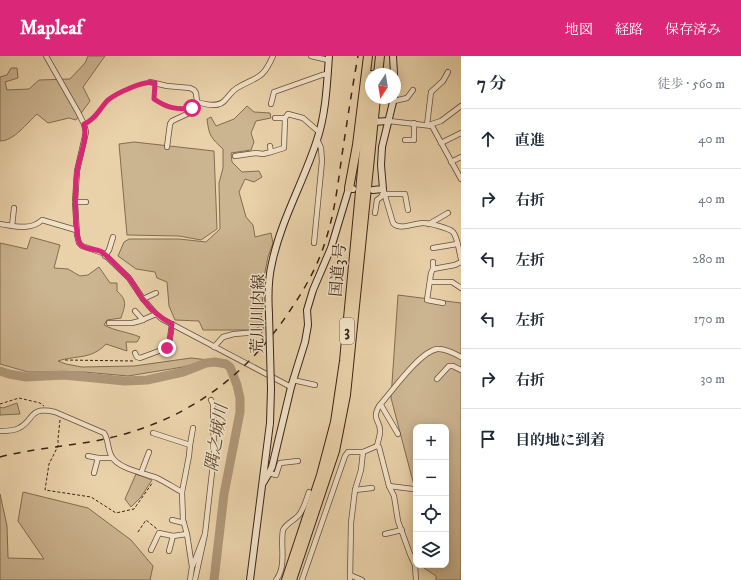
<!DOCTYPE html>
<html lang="ja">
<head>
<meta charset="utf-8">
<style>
	body { margin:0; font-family:"IM FELL DW Pica","Noto Serif JP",serif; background:#f2f2f3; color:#1f2937 }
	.controls { position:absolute; right:12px; bottom:12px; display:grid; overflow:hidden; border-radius:8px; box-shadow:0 2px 10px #0003 }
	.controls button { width:36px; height:36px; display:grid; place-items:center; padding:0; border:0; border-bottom:1px solid #e0e1e3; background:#fff; color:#1f2937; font:20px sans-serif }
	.compass { position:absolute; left:365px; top:12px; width:36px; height:36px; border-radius:50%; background:#fff; box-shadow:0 2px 10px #0003; rotate:192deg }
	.stop { position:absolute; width:12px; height:12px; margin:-9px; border:3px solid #db2777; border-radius:50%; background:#fff }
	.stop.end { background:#db2777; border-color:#fff; box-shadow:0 1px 4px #0008 }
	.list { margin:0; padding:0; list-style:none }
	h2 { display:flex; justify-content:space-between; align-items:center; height:52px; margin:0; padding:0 16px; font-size:17px }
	h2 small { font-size:13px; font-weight:400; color:#747a83 }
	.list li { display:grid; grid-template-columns:26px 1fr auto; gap:12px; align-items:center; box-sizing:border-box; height:60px; padding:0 16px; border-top:1px solid #e0e1e3 }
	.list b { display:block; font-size:15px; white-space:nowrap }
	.list em { font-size:13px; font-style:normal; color:#747a83 }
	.icon { flex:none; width:22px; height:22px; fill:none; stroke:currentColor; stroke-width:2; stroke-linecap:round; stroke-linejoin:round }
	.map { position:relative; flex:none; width:461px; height:524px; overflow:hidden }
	header { display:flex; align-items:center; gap:24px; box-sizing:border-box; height:56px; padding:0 20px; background:#db2777; color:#fff }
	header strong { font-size:19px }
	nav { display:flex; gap:22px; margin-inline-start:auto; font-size:14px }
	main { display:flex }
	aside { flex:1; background:#fff }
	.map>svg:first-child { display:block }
	.green { fill:#cbb490; stroke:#826c53 }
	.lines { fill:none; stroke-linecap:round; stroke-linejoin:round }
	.river { stroke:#ae9677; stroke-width:9 }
	.street-casing { stroke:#664f3b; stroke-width:6 }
	.secondary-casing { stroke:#3a2416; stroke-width:8 }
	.highway-casing { stroke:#3a2416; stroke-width:10 }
	.path { stroke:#3a2416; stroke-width:1; stroke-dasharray:3 2; stroke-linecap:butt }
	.street { stroke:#f1e1c7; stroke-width:4.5 }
	.secondary { stroke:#f1e1c7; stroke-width:6 }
	.highway { stroke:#e9d1a9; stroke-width:8 }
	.rail { stroke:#3a2416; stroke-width:1.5; stroke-dasharray:7 7; stroke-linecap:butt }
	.secondary-bridge-casing { stroke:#3a2416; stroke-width:8; stroke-linecap:butt }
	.secondary-bridge { stroke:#f1e1c7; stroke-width:6 }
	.route { stroke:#db2777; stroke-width:5 }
	.labels { text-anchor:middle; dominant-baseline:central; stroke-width:3; stroke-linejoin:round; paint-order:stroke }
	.shield { fill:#f1e1c7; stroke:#715d4b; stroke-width:1 }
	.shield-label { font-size:15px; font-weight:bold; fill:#3a2416 }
	.street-label { font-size:16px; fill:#3a2416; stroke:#f1e1c7 }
	.water-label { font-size:17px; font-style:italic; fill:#5d4633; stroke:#f1e1c7 }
</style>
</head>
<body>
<header>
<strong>Mapleaf</strong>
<nav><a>地図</a><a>経路</a><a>保存済み</a></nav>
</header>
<main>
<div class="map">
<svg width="461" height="524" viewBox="0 0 461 524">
	<rect width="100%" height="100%" fill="#e9d1a9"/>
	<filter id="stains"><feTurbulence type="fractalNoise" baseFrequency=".005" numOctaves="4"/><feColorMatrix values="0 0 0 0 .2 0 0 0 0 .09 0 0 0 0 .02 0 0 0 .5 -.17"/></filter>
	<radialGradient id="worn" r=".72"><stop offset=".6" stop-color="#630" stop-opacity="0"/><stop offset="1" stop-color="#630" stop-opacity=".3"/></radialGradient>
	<!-- green -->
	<g class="green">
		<path d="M88 0H105L83 31 90 45 76 64 69 62 48 67 37 58C27 67 14 85 0 85V21L7 19 11 12H17L18 22 5 26 7 34 29 33 39 24 70 23 85 7Z"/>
		<path d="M247 50 254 56 270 57 271 62 256 65 251 77 254 86 251 94 231 97 232 106 242 116 259 115 262 121 254 126 245 123 239 136 246 161 253 169 255 181 271 177 273 187 268 201 264 221 261 268 257 272 252 274H203L199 265 175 264 169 250 167 226 157 222 155 216 136 213 118 200 124 186 129 183H179L206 186 220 173 219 127 223 112V93C211 82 209 80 207 63L211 61 216 70 234 63Z"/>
		<path d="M134 86 214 95 217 173 201 184 179 180 127 179 119 88Z"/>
		<path d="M31 181 60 189 54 212 68 213 80 220 88 219 99 211 110 227H117V235C128 245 125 249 121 262L107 264 104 269C115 275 128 276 140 281L137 286H126L127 295 106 288C91 304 76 299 58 305L66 308 82 311 134 310 191 302 209 304 183 311 128 320 84 316H28L0 308V187L27 193Z"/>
		<path d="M398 239 461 247V524H436V520L424 512 423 509H446V371H416V437L391 342Z"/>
		<path d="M17 347 20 358 0 359V351L3 352Z"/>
		<path d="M136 418 152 424 141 441 131 451 125 443Z"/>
		<path d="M23 436 88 452 131 484 153 510 150 524H0V438L7 470 8 502 44 503 18 465Z"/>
	</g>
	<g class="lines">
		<!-- river -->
		<path class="river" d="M0 315 9 318 26 321 64 319 125 325 147 324 183 316 206 307 215 306 226 308 230 311 237 329 240 342V356L224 438 214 524"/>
		<defs>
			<g id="street">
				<path d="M46 0 78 56 84 68 86 76 77 115 75 146 77 179 79 187 82 190 103 197 129 222 143 243 156 258 162 263 291 331"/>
				<path d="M311 0 328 4"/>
				<path d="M150 26 167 30 190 32 194 34 196 37 197 46C207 49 220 52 226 43 230 39 232 35 237 32 257 20 262 25 273 0"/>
				<path d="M394 45 407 42 413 34"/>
				<path d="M271 48 274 36 322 19 327 18"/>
				<path d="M275 62H285L288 58 303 62 319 76"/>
				<path d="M389 65 432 70 461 123"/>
				<path d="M427 69 431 36 443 25 448 16"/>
				<path d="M429 69 441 65 461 50"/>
				<path d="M405 84H414V67"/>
				<path d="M441 87 461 77"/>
				<path d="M270 90 271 96 284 92 285 62"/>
				<path d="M167 91 170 68 172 65 187 58 197 46"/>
				<path d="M235 100 256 97 263 98 271 96"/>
				<path d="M451 106 461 101"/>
				<path d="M383 133 393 167C400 175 414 167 423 167 429 167 449 172 453 176 458 182 459 196 461 203"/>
				<path d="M385 138H405L408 154"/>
				<path d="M75 146H86"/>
				<path d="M375 157 377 144 381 141 384 135"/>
				<path d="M0 168C14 170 31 175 42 164L76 174"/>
				<path d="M429 168 448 157"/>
				<path d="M12 170 14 152"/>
				<path d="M314 187 322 105 321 92 317 83"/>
				<path d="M433 192 457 188"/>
				<path d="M105 200 109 194 113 181"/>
				<path d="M433 206V213"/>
				<path d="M430 226H452L461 232"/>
				<path d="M143 243 156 237"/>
				<path d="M443 247 427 244 431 217 433 213 455 209 461 206"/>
				<path d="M135 255 143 264"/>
				<path d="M109 267H132L140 265 156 258"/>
				<path d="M214 291 223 281 234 278 259 276 261 273"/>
				<path d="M135 297 137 301 140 302 167 292 169 289 172 268"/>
				<path d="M437 323 449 310H453L461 314"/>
				<path d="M293 324 315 329"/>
				<path d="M381 349 398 378"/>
				<path d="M0 375C6 375 14 375 19 372 35 364 28 350 55 356L104 377C109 384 107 393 112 401 119 413 144 417 157 422 165 426 173 431 182 436L183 464 187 478 192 511 190 524"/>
				<path d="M153 377 190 389"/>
				<path d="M88 400 98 402H112"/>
				<path d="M94 417 98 402"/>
				<path d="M141 417 149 396"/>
				<path d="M269 417 276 419 280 407 298 405"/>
				<path d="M389 430 413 433"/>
				<path d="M355 434 372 432"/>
				<path d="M182 436 189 400 190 389 193 372"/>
				<path d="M172 464 184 467"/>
				<path d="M205 478 214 399 213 348 211 344"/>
				<path d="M385 478 402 474"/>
				<path d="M151 494 159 477 173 480"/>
				<path d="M169 495 173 480 187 478"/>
				<path d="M193 509 205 478 195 524"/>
				<path d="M350 519 362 524"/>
				<path d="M276 524C287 510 280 490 283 474 286 468 293 465 298 460 304 454 306 444 309 436"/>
				<path d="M302 524 345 400 348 396H363L377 390"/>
				<path d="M350 524 351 467 355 434 361 414 363 396"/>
				<path d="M416 524 415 509 410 498 398 465 394 440 389 430 379 391 377 390C378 385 380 380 380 376 381 364 371 365 379 350 391 337 419 296 437 293 445 292 454 297 461 301"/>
			</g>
			<g id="secondary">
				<path d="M393 0 394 18"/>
				<path d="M371 66 389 65"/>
				<path d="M373 134 383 133 381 109 382 91 394 42"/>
				<path d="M269 258C268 241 268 223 272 207 281 164 304 125 317 84 326 57 327 28 329 0"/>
				<path d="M263 427 269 417 272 411 291 331 305 286 308 269 307 254 313 234 331 192 349 132 353 133"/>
				<path d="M250 524 270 367"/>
			</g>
			<g id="highway">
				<path d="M378 18 380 0"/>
				<path d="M349 132 357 89 368 0"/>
				<path d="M286 524 321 419 335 366 344 305 371 19"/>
				<path d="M292 524 335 395 346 339 376 42"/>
			</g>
		</defs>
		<!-- street casing -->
		<use href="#street" class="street-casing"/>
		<!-- secondary casing -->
		<use href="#secondary" class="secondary-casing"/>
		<!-- highway casing -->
		<use href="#highway" class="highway-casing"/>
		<!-- path -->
		<g class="path">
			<path d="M155 32 154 43C164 50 173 55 185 53"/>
			<path d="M89 67 109 44 127 34 145 27"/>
			<path d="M65 304 134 305"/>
			<path d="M0 348 19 342 40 347 44 350"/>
			<path d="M60 364 58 383V390L49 408 45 434 91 441 116 457 134 453 153 426"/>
			<path d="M138 476 146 464 157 473"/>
		</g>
		<!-- street -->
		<use href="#street" class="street"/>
		<!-- secondary -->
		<use href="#secondary" class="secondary"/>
		<!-- highway -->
		<use href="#highway" class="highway"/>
		<!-- rail -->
		<path class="rail" d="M0 401C42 390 87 390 128 377 199 356 253 312 293 250 307 229 319 207 326 183 335 155 338 127 342 99 347 66 352 33 358 0"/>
		<defs>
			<path id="secondary-bridge" d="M269 258 271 333 270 367"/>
		</defs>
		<!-- secondary-bridge casing -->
		<use href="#secondary-bridge" class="secondary-bridge-casing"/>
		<!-- secondary-bridge -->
		<use href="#secondary-bridge" class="secondary-bridge"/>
	</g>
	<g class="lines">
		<!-- route -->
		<path class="route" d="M167 292 169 289 172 268C160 262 151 254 142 242 137 235 133 226 127 220 119 213 108 199 100 195 94 193 83 193 80 188 74 178 75 128 77 116 79 99 88 85 84 68 95 64 100 52 108 44 117 37 144 24 155 27L154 43C167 52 177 54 192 52"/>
	</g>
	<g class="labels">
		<!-- shield labels -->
		<rect class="shield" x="340" y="262" width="14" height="26" rx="3"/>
		<g class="shield-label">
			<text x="347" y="275">3</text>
		</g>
		<!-- street labels -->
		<g class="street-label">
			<text transform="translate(338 214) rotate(-85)">国道3号</text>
			<text transform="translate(258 258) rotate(-89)">荒川川内線</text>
		</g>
		<!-- water labels -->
		<g class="water-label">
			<text transform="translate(217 382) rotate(-81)">隅之城川</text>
		</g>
	</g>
	<rect width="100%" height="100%" filter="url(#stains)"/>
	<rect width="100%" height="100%" fill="url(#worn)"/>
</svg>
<div class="controls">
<button>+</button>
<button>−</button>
<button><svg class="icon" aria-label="locate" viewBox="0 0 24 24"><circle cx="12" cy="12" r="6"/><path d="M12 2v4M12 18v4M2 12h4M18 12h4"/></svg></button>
<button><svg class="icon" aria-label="layers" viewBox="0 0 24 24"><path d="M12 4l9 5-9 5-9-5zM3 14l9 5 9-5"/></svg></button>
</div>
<svg class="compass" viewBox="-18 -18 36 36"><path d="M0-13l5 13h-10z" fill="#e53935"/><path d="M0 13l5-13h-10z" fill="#747a83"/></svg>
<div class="stop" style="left:192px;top:52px"></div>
<div class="stop end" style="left:167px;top:292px"></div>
</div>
<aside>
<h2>7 分<small>徒歩 · 560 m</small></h2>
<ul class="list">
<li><svg class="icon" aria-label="ahead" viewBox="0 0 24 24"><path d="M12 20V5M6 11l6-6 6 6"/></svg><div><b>直進</b></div><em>40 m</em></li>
<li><svg class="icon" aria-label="right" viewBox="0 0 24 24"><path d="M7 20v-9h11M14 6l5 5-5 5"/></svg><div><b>右折</b></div><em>40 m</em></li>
<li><svg class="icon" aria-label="left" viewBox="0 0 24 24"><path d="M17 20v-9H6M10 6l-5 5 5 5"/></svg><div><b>左折</b></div><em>280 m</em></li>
<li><svg class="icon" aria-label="left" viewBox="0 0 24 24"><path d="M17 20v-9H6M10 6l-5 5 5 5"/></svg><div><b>左折</b></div><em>170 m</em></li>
<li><svg class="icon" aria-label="right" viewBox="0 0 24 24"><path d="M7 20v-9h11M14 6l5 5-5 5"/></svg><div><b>右折</b></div><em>30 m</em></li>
<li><svg class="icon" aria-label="arrive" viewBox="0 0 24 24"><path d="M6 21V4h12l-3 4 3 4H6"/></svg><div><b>目的地に到着</b></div></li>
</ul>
</aside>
</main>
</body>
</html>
